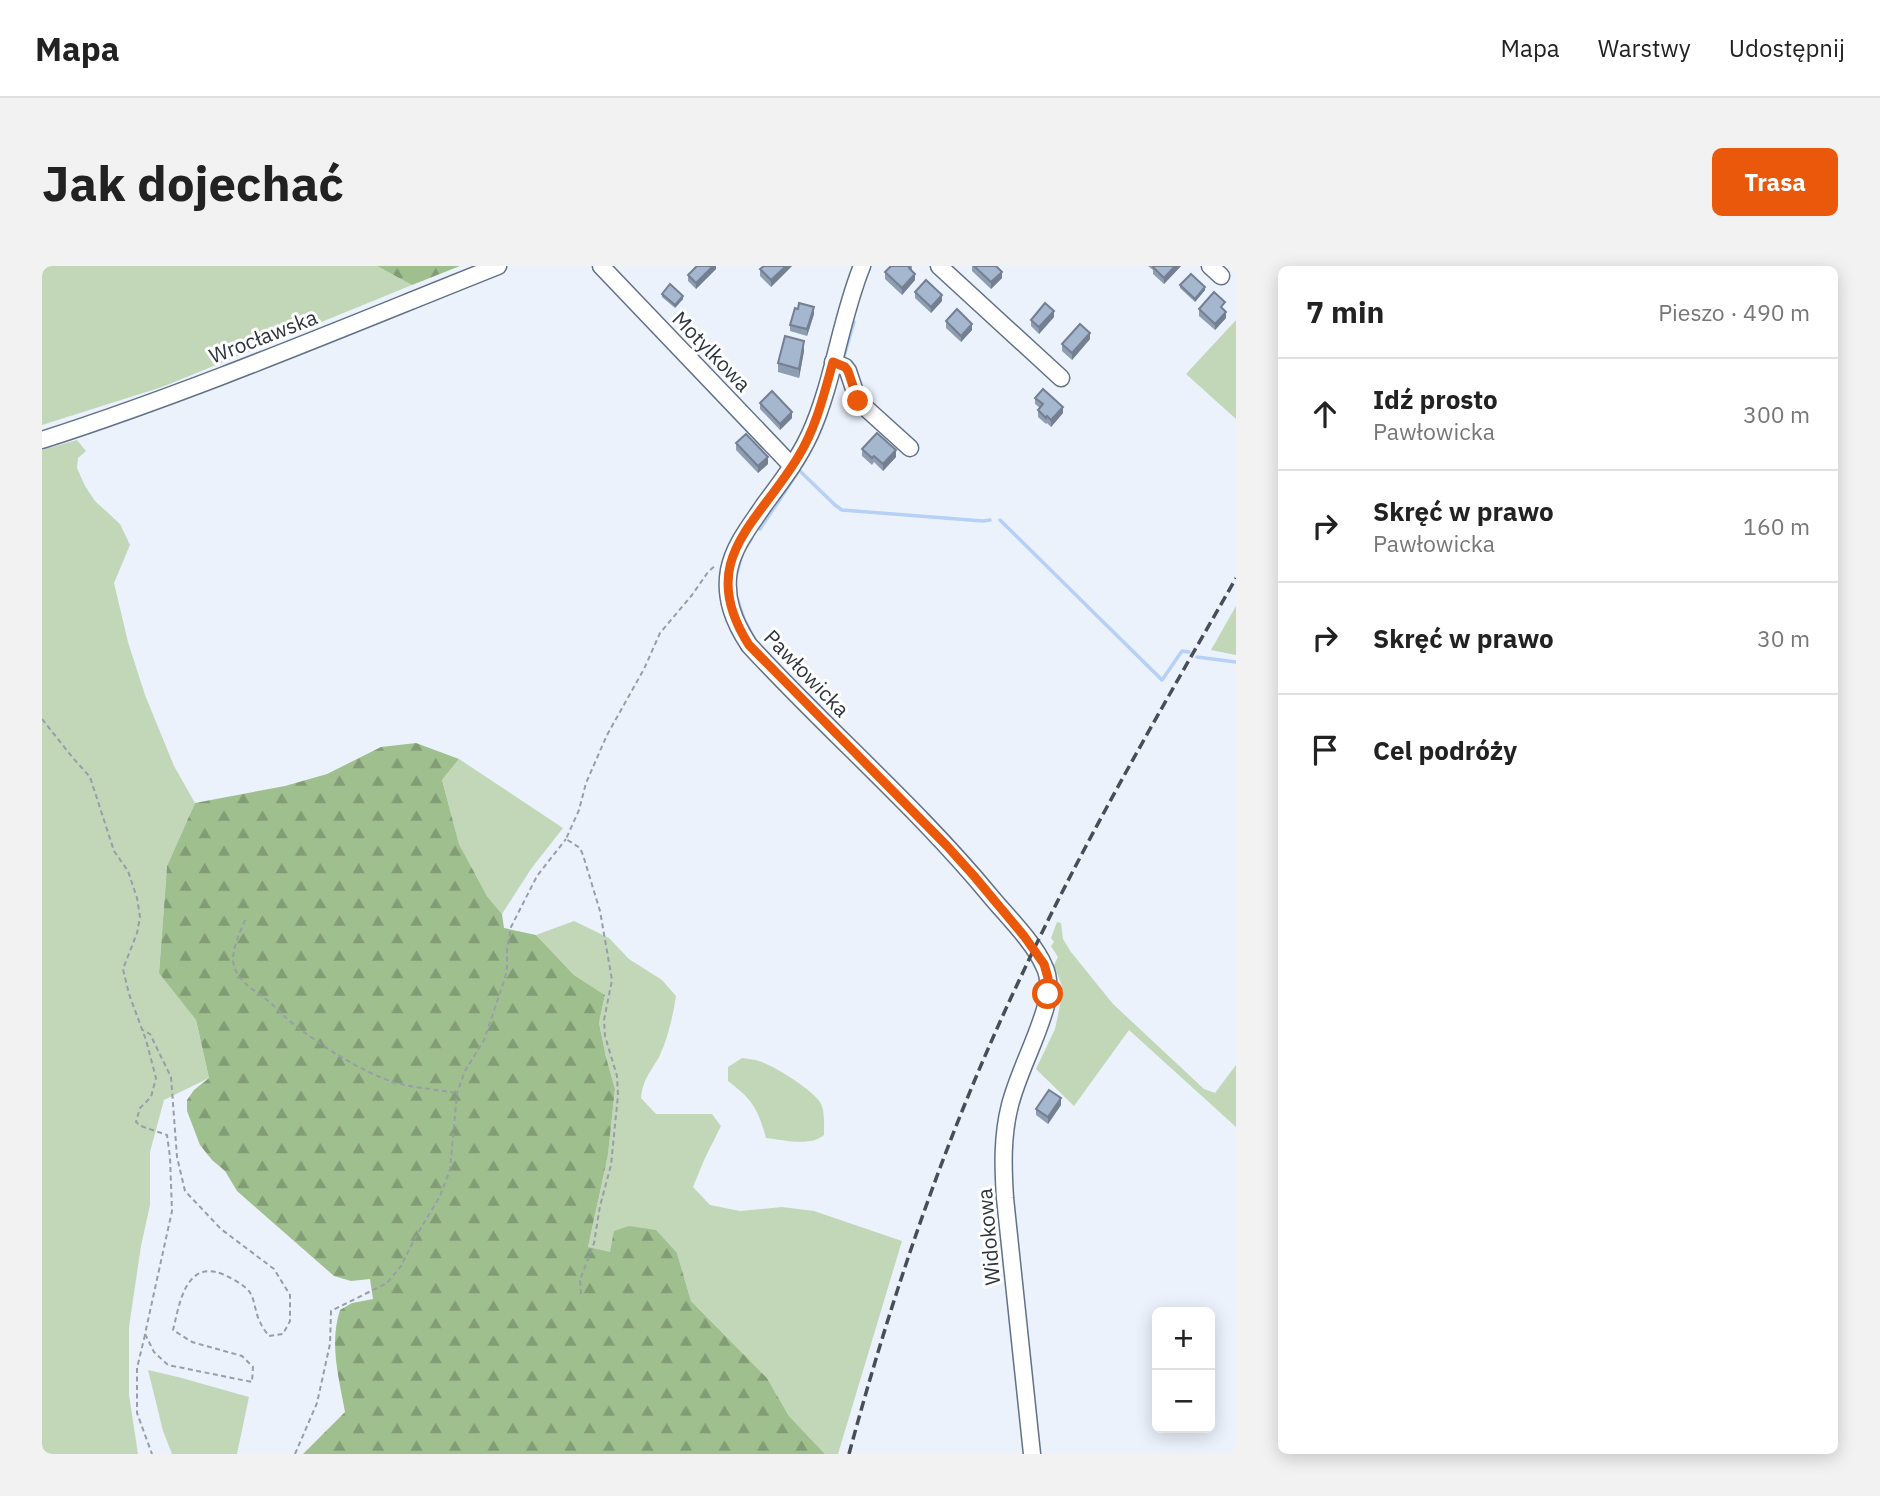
<!DOCTYPE html>
<html lang="pl">
<head>
<meta charset="utf-8">
<style>
	body { margin:0; font-family:"IBM Plex Sans",sans-serif; background:#f2f2f2; color:#222 }
	.controls { position:absolute; right:21px; bottom:21px; display:grid; overflow:hidden; border-radius:10px; box-shadow:0 4px 18px #0003 }
	.controls button { width:63px; height:63px; display:grid; place-items:center; padding:0; border:0; border-bottom:2px solid #e0e0e0; background:#fff; color:#222; font:35px sans-serif }
	.stop { position:absolute; width:21px; height:21px; margin:-16px; border:5px solid #ea580c; border-radius:50%; background:#fff }
	.stop.end { background:#ea580c; border-color:#fff; box-shadow:0 2px 7px #0008 }
	.list { margin:0; padding:0; list-style:none }
	h2 { display:flex; justify-content:space-between; align-items:center; height:91px; margin:0; padding:0 28px; font-size:30px }
	h2 small { font-size:23px; font-weight:400; color:#767676 }
	.list li { display:grid; grid-template-columns:46px 1fr auto; gap:21px; align-items:center; box-sizing:border-box; height:112px; padding:0 28px; border-top:2px solid #e0e0e0 }
	.list b { display:block; font-size:26px; white-space:nowrap }
	.list p { margin:0; font-size:23px; white-space:nowrap; color:#767676 }
	.list em { font-size:23px; font-style:normal; color:#767676 }
	.icon { flex:none; width:38px; height:38px; fill:none; stroke:currentColor; stroke-width:2; stroke-linecap:round; stroke-linejoin:round }
	.map { position:relative; flex:none; width:1194px; height:1188px; overflow:hidden; border-radius:10px }
	header { display:flex; align-items:center; gap:42px; box-sizing:border-box; height:98px; padding:0 35px; background:#fff; border-bottom:2px solid #e0e0e0 }
	header strong { font-size:33px }
	nav { display:flex; gap:38px; margin-inline-start:auto; font-size:24px }
	.intro { display:flex; align-items:center; justify-content:space-between; box-sizing:border-box; height:168px; padding:0 42px }
	h1 { margin:0; font-size:49px }
	.button { padding:18px 32px; border-radius:10px; background:#ea580c; color:#fff; font-size:24px; font-weight:700 }
	main { display:flex; gap:42px; padding:0 42px }
	aside { flex:1; background:#fff; border-radius:10px; box-shadow:0 4px 18px #0003 }
	.map>svg:first-child { display:block }
	.grass { fill:#c2d7b8 }
	.forest { fill:url(#forest-firs) }
	.lines { fill:none; stroke-linecap:round; stroke-linejoin:round }
	.stream { stroke:#b6d0f7; stroke-width:3.5 }
	.minor-casing { stroke:#627188; stroke-width:19 }
	.path { stroke:#979ea8; stroke-width:2; stroke-dasharray:5 3.5; stroke-linecap:butt }
	.minor { stroke:#fff; stroke-width:16 }
	.rail { stroke:#474e58; stroke-width:3.5; stroke-dasharray:10 5; stroke-linecap:butt }
	.wall { fill:#8e9db2 }
	.shaded-wall { fill:#747f91 }
	.building { fill:#a5b6cf; stroke:#747f91; stroke-width:2 }
	.route { stroke:#ea580c; stroke-width:9 }
	.labels { text-anchor:middle; dominant-baseline:central; stroke-width:6; stroke-linejoin:round; paint-order:stroke }
	.street-label { font-size:21px; fill:#2d343e; stroke:#fff }
</style>
</head>
<body>
<header>
<strong>Mapa</strong>
<nav><a>Mapa</a><a>Warstwy</a><a>Udostępnij</a></nav>
</header>
<div class="intro"><h1>Jak dojechać</h1><a class="button">Trasa</a></div>
<main>
<div class="map">
<svg width="1194" height="1188" viewBox="0 0 1194 1188">
	<defs>
		<pattern id="forest-firs" width="22" height="20" patternUnits="userSpaceOnUse" patternTransform="scale(1.75)"><rect width="22" height="20" fill="#9fc08e"/><path d="M5 1l3.5 6h-7zM16 11l3.5 6h-7z" fill="#829d75"/></pattern>
	</defs>
	<rect width="100%" height="100%" fill="#ebf2fc"/>
	<!-- grass -->
	<g class="grass">
		<path d="M0 0H335L370 19 120 121 0 159Z"/>
		<path d="M1194 54V153L1144 108Z"/>
		<path d="M35 174 44 185 36 192 35 202 43 220 53 235 78 258 88 279 72 317 86 376 103 429 132 500 153 537 125 600 117 706 154 754 167 812 122 834 108 886V939L99 980 87 1061V1129L96 1188H0V184Z"/>
		<path d="M1194 340V389L1169 384Z"/>
		<path d="M417 493 521 562 489 603 460 648 445 630 417 578 400 514Z"/>
		<path d="M532 655 567 672 587 693 620 714 634 730C631 750 626 772 617 791 608 807 601 813 599 832L614 848H670L679 860 663 892 651 921 668 939 698 945 740 941 772 945 860 975 796 1188H783L747 1150 725 1112 649 1035 635 987H568L546 981 566 889 573 823 564 791 557 757 563 729 532 709 494 669Z"/>
		<path d="M1015 656 1019 657 1021 673 1029 686 1071 738 1162 823 1173 827 1194 799V861L1087 764 1032 840 994 803 1013 763 1020 730V720L1012 699 1016 691 1009 680 1012 676 1009 672Z"/>
		<path d="M700 792C705 793 711 793 717 795 732 800 769 823 778 836 783 844 782 859 782 869 768 881 742 874 724 872 716 843 711 834 686 815V801Z"/>
		<path d="M106 1104 136 1111 207 1131 195 1188H130L121 1165Z"/>
	</g>
	<!-- forest -->
	<g class="forest">
		<path d="M335 0H418L370 19Z"/>
		<path d="M374 477 417 493 400 514 417 578 445 630 460 648 462 662 494 669 532 709 563 729 557 757 564 791 573 823 566 889 546 981 568 986 572 965 587 960 614 964 635 987 649 1035 725 1112 747 1150 783 1188H261L303 1146C297 1112 287 1078 298 1044L310 1037 331 1033 328 1013 309 1015 292 1010 195 925 183 905 170 894 158 879 145 845V834L152 824 167 812 154 754 117 707 125 600 153 537 243 520 285 508 339 481Z"/>
	</g>
	<g class="lines">
		<!-- stream -->
		<g class="stream">
			<path d="M801 94 812 56"/>
			<path d="M758 205 793 239 800 244 941 255 948 254"/>
			<path d="M958 254 1120 414 1140 385 1147 386"/>
			<path d="M718 263C742 226 769 192 784 150"/>
			<path d="M704 281 710 272"/>
			<path d="M693 314 700 288"/>
			<path d="M694 329 702 353 713 374"/>
			<path d="M1155 391 1194 396"/>
			<path d="M766 429 778 441"/>
		</g>
		<defs>
			<g id="minor">
				<path d="M559 0 750 200"/>
				<path d="M820 0C798 54 792 115 768 168 756 194 739 216 722 239 708 260 692 279 687 304 682 332 692 356 707 379 786 465 876 542 950 632 966 651 993 678 1002 700 1008 711 1007 724 1005 736 996 772 977 804 968 839 960 870 961 901 963 932L990 1188"/>
				<path d="M897 0 1019 112"/>
				<path d="M1168 0 1179 10"/>
				<path d="M791 96 803 101 806 105 816 135 868 182"/>
				<path d="M0 174C155 124 305 60 456 0"/>
			</g>
		</defs>
		<!-- minor casing -->
		<use href="#minor" class="minor-casing"/>
		<!-- path -->
		<g class="path">
			<path d="M0 453 31 492 48 511 72 585 86 605 95 632 98 651 95 667 81 703 87 728 104 774 114 812 109 831 98 842 94 856 99 860 125 869 128 891 130 945 103 1068 112 1086 126 1099 210 1116 211 1101 200 1090 150 1076 131 1064C137 1041 142 999 174 1006 183 1008 201 1018 207 1025 213 1033 213 1047 218 1056 220 1061 224 1066 227 1070L241 1068 248 1055V1029L232 1003 179 963 143 925 135 891 129 811 108 768 101 764"/>
			<path d="M203 654C198 667 188 686 192 700 197 717 213 724 225 734 234 741 240 749 249 756 276 778 318 805 351 816 371 822 393 823 414 827"/>
			<path d="M539 1028 538 1014 552 977 558 940 569 899 576 829 575 810 563 770 562 754 570 714 558 645 541 589 538 582 524 573 537 544 544 517 565 469 602 403 618 367 650 329 666 306 674 299"/>
			<path d="M103 1069 95 1102V1147L110 1188"/>
			<path d="M253 1188 275 1137 288 1078 289 1045 345 1017 359 1000 373 972 398 930 408 904 415 827 423 805 442 774 463 712 465 702V684L469 661 495 610 524 573"/>
		</g>
		<!-- minor -->
		<use href="#minor" class="minor"/>
		<!-- rail -->
		<path class="rail" d="M807 1188C852 1021 908 858 983 702 1046 568 1121 440 1194 312"/>
	</g>
	<!-- wall -->
	<g class="wall">
		<path d="M674 0V3L654 23 646 15V9Z"/>
		<path d="M750 0 729 21 718 10V3Z"/>
		<path d="M870 0V4L873 14 860 29 843 13V6Z"/>
		<path d="M930 0H954L960 12 949 23 930 5Z"/>
		<path d="M1106 0H1139L1122 18 1111 8V4Z"/>
		<path d="M1138 19 1163 24 1153 36 1138 22Z"/>
		<path d="M873 26 900 35 889 47 873 32Z"/>
		<path d="M620 28 641 33 633 42 620 31Z"/>
		<path d="M1157 43H1183L1182 44 1184 52 1173 64 1157 50Z"/>
		<path d="M772 48 765 70 748 65V59Z"/>
		<path d="M1012 51 997 68 989 60V54Z"/>
		<path d="M904 55 930 64 919 76 904 62Z"/>
		<path d="M1048 73 1030 94 1020 85V78Z"/>
		<path d="M762 85 757 112 736 106V97Z"/>
		<path d="M993 132 1021 147 1009 161 1005 157 1004 158 996 151V144L998 142 993 138Z"/>
		<path d="M718 137 750 152 738 164 718 143Z"/>
		<path d="M694 177 726 198 716 207 694 184Z"/>
		<path d="M820 183 854 191 841 205 832 196 830 199 820 190Z"/>
		<path d="M1019 839 1006 858 994 849V843Z"/>
	</g>
	<!-- shaded-wall -->
	<g class="shaded-wall">
		<path d="M671 0H674V3L654 23V17Z"/>
		<path d="M744 0H750L729 21V14Z"/>
		<path d="M1133 0H1139L1122 18V12Z"/>
		<path d="M960 6V12L949 23V16Z"/>
		<path d="M873 8V14L860 29V22Z"/>
		<path d="M1163 21V24L1153 36V33Z"/>
		<path d="M900 29V35L889 47V41Z"/>
		<path d="M641 30V33L633 42V39Z"/>
		<path d="M772 41V48L765 70V63Z"/>
		<path d="M1012 45V51L997 68V61Z"/>
		<path d="M1184 46V52L1173 64V58Z"/>
		<path d="M930 58V64L919 76V70Z"/>
		<path d="M1048 67V73L1030 94V87Z"/>
		<path d="M762 75V85L757 112V103Z"/>
		<path d="M1021 141V147L1009 161V154Z"/>
		<path d="M750 146V152L738 164V158Z"/>
		<path d="M854 184V191L841 205V198Z"/>
		<path d="M726 191V198L716 207V200Z"/>
		<path d="M1019 832V839L1006 858V851Z"/>
	</g>
	<!-- building -->
	<g class="building">
		<path d="M655 0H671L654 17 646 9Z"/>
		<path d="M722 0H744L729 14 718 3Z"/>
		<path d="M849 0H868L867 2 873 8 860 22 843 6Z"/>
		<path d="M932 0H954L960 6 949 16Z"/>
		<path d="M1112 0H1133L1122 12 1111 1Z"/>
		<path d="M1149 8 1163 21 1153 33 1138 19Z"/>
		<path d="M884 14 900 29 889 41 873 26Z"/>
		<path d="M628 18 641 30 633 39 620 28Z"/>
		<path d="M1172 26 1183 36 1179 41 1184 46 1173 58 1157 43Z"/>
		<path d="M757 37 772 41 765 63 748 59 753 42 756 43Z"/>
		<path d="M1003 37 1012 45 997 61 989 54Z"/>
		<path d="M915 43 930 58 919 70 904 55Z"/>
		<path d="M1038 58 1048 67 1030 87 1020 78Z"/>
		<path d="M743 70 762 75 757 103 736 97Z"/>
		<path d="M1001 123 1021 141 1009 154 1005 150 1004 152 996 144 1001 138 993 132Z"/>
		<path d="M730 125 750 146 738 158 718 137Z"/>
		<path d="M835 167 854 184 841 198 832 190 830 192 820 183Z"/>
		<path d="M704 168 726 191 716 200 694 177Z"/>
		<path d="M1007 824 1019 832 1006 851 994 843Z"/>
	</g>
	<g class="lines">
		<!-- route -->
		<path class="route" d="M816 135 806 105 803 101 791 96C782 128 774 162 756 191 715 259 653 294 707 379L905 580 932 610 982 670 1002 698 1006 712V728"/>
	</g>
	<g class="labels">
		<!-- street labels -->
		<g class="street-label">
			<text transform="translate(221 70) rotate(-21)">Wrocławska</text>
			<text transform="translate(670 85) rotate(46)">Motylkowa</text>
			<text transform="translate(765 407) rotate(46)">Pawłowicka</text>
			<text transform="translate(946 971) rotate(-95)">Widokowa</text>
		</g>
	</g>
</svg>
<div class="controls">
<button>+</button>
<button>−</button>
</div>
<div class="stop" style="left:1006px;top:728px"></div>
<div class="stop end" style="left:816px;top:135px"></div>
</div>
<aside>
<h2>7 min<small>Pieszo · 490 m</small></h2>
<ul class="list">
<li><svg class="icon" aria-label="ahead" viewBox="0 0 24 24"><path d="M12 20V5M6 11l6-6 6 6"/></svg><div><b>Idź prosto</b><p>Pawłowicka</p></div><em>300 m</em></li>
<li><svg class="icon" aria-label="right" viewBox="0 0 24 24"><path d="M7 20v-9h11M14 6l5 5-5 5"/></svg><div><b>Skręć w prawo</b><p>Pawłowicka</p></div><em>160 m</em></li>
<li><svg class="icon" aria-label="right" viewBox="0 0 24 24"><path d="M7 20v-9h11M14 6l5 5-5 5"/></svg><div><b>Skręć w prawo</b></div><em>30 m</em></li>
<li><svg class="icon" aria-label="arrive" viewBox="0 0 24 24"><path d="M6 21V4h12l-3 4 3 4H6"/></svg><div><b>Cel podróży</b></div></li>
</ul>
</aside>
</main>
</body>
</html>
